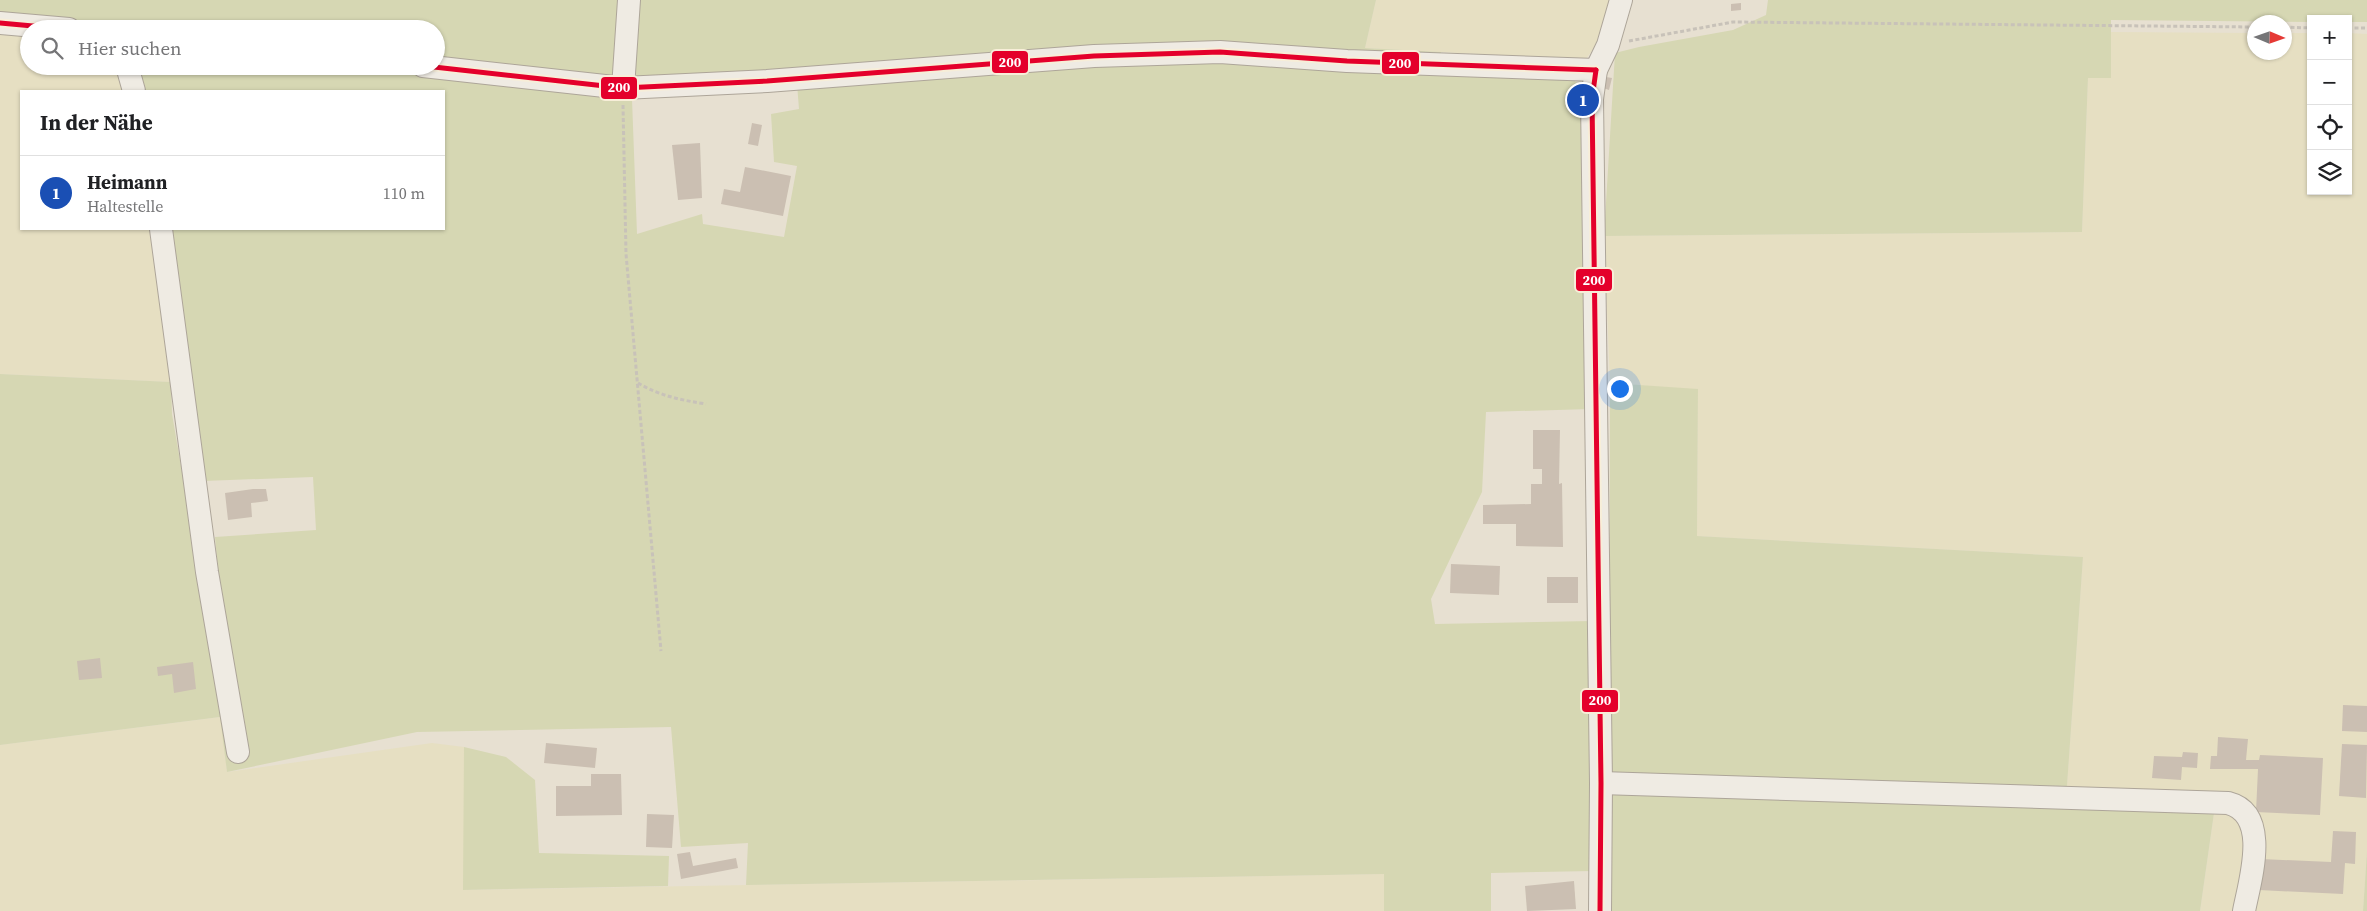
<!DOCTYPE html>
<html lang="de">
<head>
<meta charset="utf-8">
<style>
	body { margin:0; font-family:"Source Serif 4",serif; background:#f6f6f6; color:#202124 }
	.controls { position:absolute; right:15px; top:15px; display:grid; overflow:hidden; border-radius:0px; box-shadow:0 1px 4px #0004 }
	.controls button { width:45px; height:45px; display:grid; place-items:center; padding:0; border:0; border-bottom:1px solid #e0e0e0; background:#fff; color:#202124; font:25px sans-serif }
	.compass { position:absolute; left:2247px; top:15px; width:45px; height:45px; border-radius:50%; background:#fff; box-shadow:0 1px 4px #0004; rotate:92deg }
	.you { position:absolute; left:1619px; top:388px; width:18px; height:18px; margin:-12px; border:4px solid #fff; border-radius:50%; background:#1a73e8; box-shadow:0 0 0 8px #1a73e833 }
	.badge { display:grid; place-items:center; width:32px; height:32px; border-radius:50%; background:#7c3aed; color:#fff; font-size:16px; font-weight:700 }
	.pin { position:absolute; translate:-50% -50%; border:2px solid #fff; box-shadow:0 1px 5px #0006 }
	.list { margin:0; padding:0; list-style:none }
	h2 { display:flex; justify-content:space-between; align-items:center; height:65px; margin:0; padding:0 20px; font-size:21px }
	h2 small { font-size:16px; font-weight:400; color:#757577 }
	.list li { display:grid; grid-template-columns:32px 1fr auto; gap:15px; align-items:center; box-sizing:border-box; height:75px; padding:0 20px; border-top:1px solid #e0e0e0 }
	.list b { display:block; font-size:19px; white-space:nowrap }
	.list p { margin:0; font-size:16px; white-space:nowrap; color:#757577 }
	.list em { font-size:16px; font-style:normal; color:#757577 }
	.icon { flex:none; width:28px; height:28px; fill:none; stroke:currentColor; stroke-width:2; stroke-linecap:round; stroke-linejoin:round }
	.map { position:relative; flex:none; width:2367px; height:911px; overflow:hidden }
	.search { position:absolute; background:#fff; box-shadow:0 1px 4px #0004; left:20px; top:20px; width:425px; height:55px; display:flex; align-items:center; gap:12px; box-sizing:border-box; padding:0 18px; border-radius:28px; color:#757577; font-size:19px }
	.panel { position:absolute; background:#fff; box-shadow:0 1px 4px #0004; left:20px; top:90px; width:425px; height:140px; border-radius:0px }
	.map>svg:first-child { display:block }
	.farmland { fill:#e6dfc2 }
	.green { fill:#d6d7b3 }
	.building { fill:#cbbfb2 }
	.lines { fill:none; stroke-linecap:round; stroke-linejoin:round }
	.minor-casing { stroke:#ada599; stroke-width:24 }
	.path { stroke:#c8c2b9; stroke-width:3; stroke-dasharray:4 2.5; stroke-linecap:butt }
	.minor { stroke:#efebe3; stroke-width:22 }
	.bus-1-casing { stroke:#f7eed8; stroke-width:9 }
	.bus-1 { stroke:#e4002b; stroke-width:5 }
	.line-badge { stroke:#f7eed8; stroke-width:2 }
	.badge-label { font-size:14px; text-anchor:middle; font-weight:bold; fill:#fff }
</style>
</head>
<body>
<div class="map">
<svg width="2367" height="911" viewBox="0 0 2367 911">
	<rect width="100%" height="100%" fill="#e7e0d1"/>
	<!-- farmland -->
	<g class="farmland">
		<path d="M1376 0H1612L1601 39 1582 64 1556 58 1365 48Z"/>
		<path d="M0 31 29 34V66H119L125 91H21V229H152L171 382 0 374Z"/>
		<path d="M2111 32 2254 33V52H2284L2285 33H2311V191H2348V33L2367 34V852L2363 911H2200L2215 806 2125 789 2067 786 2083 557 1697 536 1698 390 1610 383 1604 236 2082 232 2088 78H2111Z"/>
		<path d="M221 717 227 772 432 743 464 747V890L1384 874V911H0V745Z"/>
	</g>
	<!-- green -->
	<g class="green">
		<path d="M0 0H621L632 99 637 234 702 214 703 224 784 237 797 166 774 162 771 114 799 109 796 71 632 78 638 0H1376L1365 48 1441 52 1438 75 1573 80 1585 88 1591 409 1486 412 1482 492 1431 599 1435 624 1592 621 1593 871 1491 873V911H1384V874L746 885 748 843 681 847 671 727 417 732 227 772 220 717 0 745V374L171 382 172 414 199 571H218L215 537 316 530 313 477 203 481 172 229H444V91H143L136 66H436V29H134L0 15Z"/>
		<path d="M1768 0H2367V22H2348V19H2311V22L2111 20V78H2088L2082 232 1604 236 1615 53 1639 47 1733 30 1766 15Z"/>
		<path d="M1610 383 1698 389 1697 536 2083 557 2067 786 1627 781 2215 806 2200 911H1609Z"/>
		<path d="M464 747 506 757 535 780 539 853 669 856 668 886 463 890Z"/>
		<path d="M2367 852V911H2363Z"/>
	</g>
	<!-- building -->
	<g class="building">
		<path d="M1741 3V10L1731 11V4Z"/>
		<path d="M1606 77 1612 78 1609 90 1603 88Z"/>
		<path d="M752 123 762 125 758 146 748 144Z"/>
		<path d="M700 143 702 198 678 200 672 145Z"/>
		<path d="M745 167 791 176 783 216 721 204 724 189 740 192Z"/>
		<path d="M1533 430H1560L1559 484 1562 483 1563 547 1516 546V524H1483V505L1531 504V484H1542V469H1533Z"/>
		<path d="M253 489H266L268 501 251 503 252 517 228 520 225 493Z"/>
		<path d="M1451 564 1500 566 1499 595 1450 593Z"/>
		<rect x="1547" y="577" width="31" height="26"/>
		<path d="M100 658 102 678 79 680 77 661Z"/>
		<path d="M193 662 196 689 174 693 172 674 158 676 157 667Z"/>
		<path d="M2343 705 2367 706V732L2342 731Z"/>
		<path d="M2218 737 2248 739 2246 760H2259L2260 755 2323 758 2320 815 2256 812 2258 769H2210L2211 756H2217Z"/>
		<path d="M546 743 597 748 595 768 544 763Z"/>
		<path d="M2342 744 2367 745 2366 798 2339 796Z"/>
		<path d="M2183 752 2198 753 2197 768 2182 767 2181 780 2152 778 2154 756 2182 757Z"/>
		<path d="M591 774H621L622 815 556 816V786H591Z"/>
		<path d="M647 814 674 815 672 848 646 847Z"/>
		<path d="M2333 831 2356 832 2355 864 2345 863 2343 894 2259 890 2261 859 2331 862Z"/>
		<path d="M690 852 693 866 736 858 738 868 681 879 677 854Z"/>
		<path d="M1574 881 1576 909 1527 911 1525 886Z"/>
	</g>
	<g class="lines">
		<defs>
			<g id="minor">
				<path d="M0 23 69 29"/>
				<path d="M127 66 134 91"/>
				<path d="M423 66 623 88 767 81 1094 56 1220 52 1347 61 1596 70"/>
				<path d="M623 88 629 0"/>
				<path d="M161 229 207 572 238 752"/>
				<path d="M1601 783 2228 803C2271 814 2250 880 2244 911"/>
				<path d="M1600 911 1601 783 1592 99 1596 70 1608 45 1621 0"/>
			</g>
		</defs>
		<!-- minor casing -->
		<use href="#minor" class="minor-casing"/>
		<!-- path -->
		<g class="path">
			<path d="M2284 27 2311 28"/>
			<path d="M2348 28H2367"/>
			<path d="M1629 41 1733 22 2254 27"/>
			<path d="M623 105 626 254 661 651"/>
			<path d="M638 383C660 396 681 400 706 404"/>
		</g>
		<!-- minor -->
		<use href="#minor" class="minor"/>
		<defs>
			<g id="bus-1">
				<path d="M0 23 66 29"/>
				<path d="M425 66 623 88 767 81 1094 56 1220 52 1347 61 1596 70"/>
				<path d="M1596 70 1592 99 1601 783 1600 911"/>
			</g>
		</defs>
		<!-- bus-1 casing -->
		<use href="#bus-1" class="bus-1-casing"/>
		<!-- bus-1 -->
		<use href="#bus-1" class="bus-1"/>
	</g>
	<g class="line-badge">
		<rect x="991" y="50" width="38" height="24" rx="5" fill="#e4002b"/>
		<rect x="1381" y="51" width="39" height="24" rx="5" fill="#e4002b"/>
		<rect x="600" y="76" width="38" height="24" rx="5" fill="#e4002b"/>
		<rect x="1575" y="268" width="38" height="24" rx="5" fill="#e4002b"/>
		<rect x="1581" y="689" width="38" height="24" rx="5" fill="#e4002b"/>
	</g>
	<g class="badge-label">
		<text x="1010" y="67">200</text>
		<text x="1400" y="68">200</text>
		<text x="619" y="92">200</text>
		<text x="1594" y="285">200</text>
		<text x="1600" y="705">200</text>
	</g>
</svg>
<div class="controls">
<button>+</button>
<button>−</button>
<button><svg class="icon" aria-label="locate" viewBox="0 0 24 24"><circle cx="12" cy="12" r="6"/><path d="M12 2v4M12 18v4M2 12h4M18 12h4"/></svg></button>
<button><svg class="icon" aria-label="layers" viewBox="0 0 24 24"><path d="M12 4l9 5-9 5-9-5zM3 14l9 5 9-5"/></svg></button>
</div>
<svg class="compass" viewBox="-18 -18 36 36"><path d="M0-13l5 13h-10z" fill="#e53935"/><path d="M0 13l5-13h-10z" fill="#757577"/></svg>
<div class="you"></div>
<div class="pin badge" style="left:1583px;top:100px;background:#1a4fb4">1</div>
<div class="search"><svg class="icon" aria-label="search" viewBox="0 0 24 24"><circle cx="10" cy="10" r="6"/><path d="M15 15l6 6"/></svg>Hier suchen</div>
<section class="panel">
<h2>In der Nähe<small></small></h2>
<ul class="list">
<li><span class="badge" style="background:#1a4fb4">1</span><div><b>Heimann</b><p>Haltestelle</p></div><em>110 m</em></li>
</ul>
</section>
</div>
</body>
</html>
